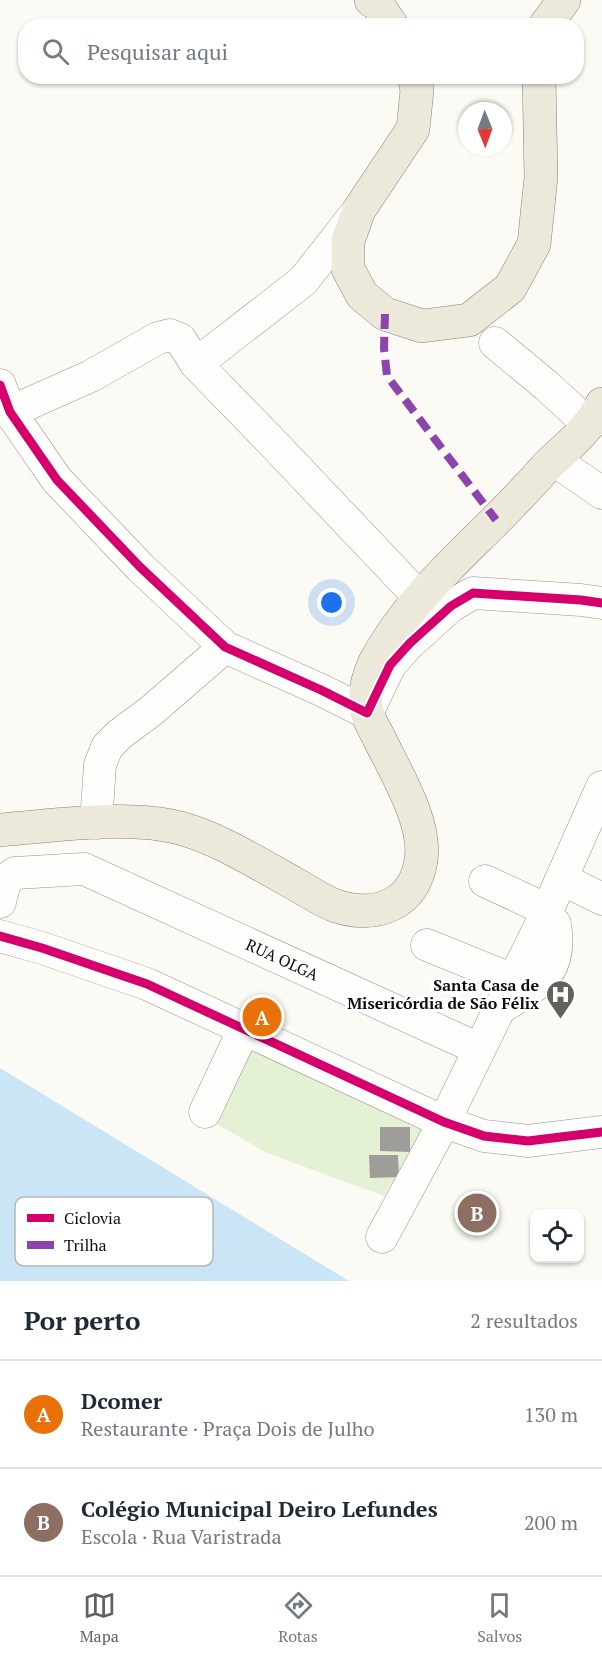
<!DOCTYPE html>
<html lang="pt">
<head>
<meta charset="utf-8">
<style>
	body { margin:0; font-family:"PT Serif",serif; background:#f2f2f3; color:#1f2937 }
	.controls { position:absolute; right:18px; bottom:18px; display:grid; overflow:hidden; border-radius:12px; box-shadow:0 2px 4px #0004 }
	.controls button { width:54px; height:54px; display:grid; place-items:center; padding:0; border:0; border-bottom:2px solid #e0e1e3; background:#fff; color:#1f2937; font:30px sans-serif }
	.compass { position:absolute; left:458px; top:102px; width:54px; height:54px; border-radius:50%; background:#fff; box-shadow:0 2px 4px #0004; rotate:179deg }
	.you { position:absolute; left:332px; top:603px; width:21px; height:21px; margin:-15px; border:4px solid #fff; border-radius:50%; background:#1a73e8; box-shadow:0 0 0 9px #1a73e833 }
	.badge { display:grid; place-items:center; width:39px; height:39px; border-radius:50%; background:#61615e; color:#fff; font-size:20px; font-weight:700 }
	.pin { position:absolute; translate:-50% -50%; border:3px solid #fff; box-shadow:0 2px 6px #0006 }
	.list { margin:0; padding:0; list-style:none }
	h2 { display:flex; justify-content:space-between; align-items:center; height:78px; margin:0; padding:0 24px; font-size:26px }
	h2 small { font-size:20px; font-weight:400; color:#747a83 }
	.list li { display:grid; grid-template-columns:39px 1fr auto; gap:18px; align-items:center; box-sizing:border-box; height:108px; padding:0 24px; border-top:2px solid #e0e1e3 }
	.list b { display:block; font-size:22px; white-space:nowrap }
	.list p { margin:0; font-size:20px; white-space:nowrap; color:#747a83 }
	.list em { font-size:20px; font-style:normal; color:#747a83 }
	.icon { flex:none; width:33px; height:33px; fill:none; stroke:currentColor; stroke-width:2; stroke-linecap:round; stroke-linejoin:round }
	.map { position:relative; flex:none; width:602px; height:1281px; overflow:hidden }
	.search { position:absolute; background:#fff; box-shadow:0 2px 4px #0004; left:18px; right:18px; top:18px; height:66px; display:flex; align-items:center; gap:15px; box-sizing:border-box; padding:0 21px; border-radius:24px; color:#747a83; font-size:22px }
	.sheet { height:294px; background:#fff }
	nav { display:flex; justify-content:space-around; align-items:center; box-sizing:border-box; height:84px; border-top:2px solid #e0e1e3; background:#fff; font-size:16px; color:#747a83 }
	nav a { display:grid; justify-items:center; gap:3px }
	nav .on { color:#61615e }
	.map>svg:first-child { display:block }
	.green { fill:#e4f1d4 }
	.water { fill:#cae5f5 }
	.building { fill:#9f9d99 }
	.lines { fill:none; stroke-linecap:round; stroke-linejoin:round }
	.minor-casing { stroke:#959492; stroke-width:33 }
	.major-casing { stroke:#82827f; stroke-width:34 }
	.minor { stroke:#fffefd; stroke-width:32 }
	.major { stroke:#ece8da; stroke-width:33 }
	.quiet { stroke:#8e44ad; stroke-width:8; stroke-dasharray:15 8; stroke-linecap:butt }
	.cycleway-casing { stroke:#fff; stroke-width:13 }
	.cycleway { stroke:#d6006c; stroke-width:9 }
	.labels { text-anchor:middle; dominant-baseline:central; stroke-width:6; stroke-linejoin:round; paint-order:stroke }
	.street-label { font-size:16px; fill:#0e0e0e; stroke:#fff }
	.poi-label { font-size:16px; font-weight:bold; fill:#0e0e0e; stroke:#fff; text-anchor:end }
	.key { fill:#fff; stroke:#b7b7b7; stroke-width:1.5 }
	.key-label { font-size:16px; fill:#0e0e0e }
</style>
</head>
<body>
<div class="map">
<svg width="602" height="1281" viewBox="0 0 602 1281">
	<rect width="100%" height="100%" fill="#fcfaf4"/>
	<!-- green -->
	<path class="green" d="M246 1042 427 1126 384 1196 267 1153 210 1120Z"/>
	<!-- water -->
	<path class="water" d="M0 1068 349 1281H0Z"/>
	<!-- building -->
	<g class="building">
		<path d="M380 1127H410V1152L380 1151Z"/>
		<path d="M369 1155H398L399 1177 370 1178Z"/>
	</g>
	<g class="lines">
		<defs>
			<g id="minor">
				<path d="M495 343 547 386 589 425"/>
				<path d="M196 364 303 281 358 211"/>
				<path d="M0 385 10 412 57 480 140 567 225 647 321 690 367 713 390 665 410 643 451 606 473 593 581 600 602 603"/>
				<path d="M10 412 91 376 158 338 170 335 180 339 196 364 270 440 421 599"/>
				<path d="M554 460 602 493"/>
				<path d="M96 823 100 765 107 747 120 734 151 711 225 647"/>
				<path d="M562 879 602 899"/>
				<path d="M485 881 547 910"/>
				<path id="s1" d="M0 902C3 890 4 879 15 873L84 869 479 1049"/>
				<path d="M0 936 42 948 147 984 444 1122 484 1136 528 1141 602 1132"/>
				<path d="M427 945 513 980"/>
				<path d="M499 1009C538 984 563 975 555 924L544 918"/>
				<path d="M205 1112 244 1029"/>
				<path d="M382 1237 444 1122 544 918 602 787"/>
			</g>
			<g id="major">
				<path d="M371 0 378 5 392 26"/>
				<path d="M545 26 564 0"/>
				<path d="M414 76 417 90 413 129 359 210 348 241V269L362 295 385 314 422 326 469 320 510 288 534 244 541 177 539 76"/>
				<path d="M0 830C53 826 128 814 180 828 220 839 259 864 295 884 308 891 322 901 336 906 377 919 415 904 421 860 427 823 396 773 380 740 376 731 369 721 367 712 363 695 368 677 375 662 404 607 452 564 495 521 513 503 531 484 548 465 561 452 577 440 588 425 594 419 598 411 602 404"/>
			</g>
		</defs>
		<!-- minor casing -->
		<use href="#minor" class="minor-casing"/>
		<!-- major casing -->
		<use href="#major" class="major-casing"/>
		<!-- minor -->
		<use href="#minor" class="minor"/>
		<!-- major -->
		<use href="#major" class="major"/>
		<!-- quiet -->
		<path class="quiet" d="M385 314 384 348 387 376 496 520"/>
		<defs>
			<g id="cycleway">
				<path d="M0 385 10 412 57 480 140 567 225 647 321 690 367 713 390 665 410 643 451 606 473 593 581 600 602 603"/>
				<path d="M0 936 42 948 147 984 444 1122 484 1136 528 1141 602 1132"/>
			</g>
		</defs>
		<!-- cycleway casing -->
		<use href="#cycleway" class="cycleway-casing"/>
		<!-- cycleway -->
		<use href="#cycleway" class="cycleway"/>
	</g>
	<!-- icons -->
	<defs>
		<symbol id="hospital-pin" viewBox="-11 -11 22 30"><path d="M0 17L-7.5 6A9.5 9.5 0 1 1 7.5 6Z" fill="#61615e" stroke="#fff"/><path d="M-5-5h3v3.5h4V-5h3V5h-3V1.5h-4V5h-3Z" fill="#fff"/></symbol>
	</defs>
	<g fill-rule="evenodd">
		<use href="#hospital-pin" x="544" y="978" width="33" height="45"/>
	</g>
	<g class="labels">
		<!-- street labels -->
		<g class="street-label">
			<text stroke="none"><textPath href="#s1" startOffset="321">RUA OLGA</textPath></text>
		</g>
		<!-- poi labels -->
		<g class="poi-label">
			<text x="539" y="985">Santa Casa de<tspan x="539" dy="18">Misericórdia de São Félix</tspan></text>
		</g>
	</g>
	<!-- legend -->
	<rect x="15" y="1197" width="198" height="69" rx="9" class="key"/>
	<rect x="27" y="1214" width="27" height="8" fill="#d6006c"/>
	<rect x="27" y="1241" width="27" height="8" fill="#8e44ad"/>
	<g class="key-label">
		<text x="64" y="1224">Ciclovia</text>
		<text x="64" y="1251">Trilha</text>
	</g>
</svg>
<div class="controls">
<button><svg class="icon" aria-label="locate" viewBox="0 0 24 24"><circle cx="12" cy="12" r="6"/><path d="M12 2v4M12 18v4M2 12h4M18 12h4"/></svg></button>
</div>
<svg class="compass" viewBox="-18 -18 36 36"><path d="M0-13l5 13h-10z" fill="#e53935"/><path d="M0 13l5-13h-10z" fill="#747a83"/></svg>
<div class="you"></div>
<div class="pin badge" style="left:262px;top:1017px;background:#e8710a">A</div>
<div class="pin badge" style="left:477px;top:1213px;background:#8d6e63">B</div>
<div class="search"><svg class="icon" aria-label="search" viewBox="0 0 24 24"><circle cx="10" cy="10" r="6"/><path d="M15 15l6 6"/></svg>Pesquisar aqui</div>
</div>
<section class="sheet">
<h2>Por perto<small>2 resultados</small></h2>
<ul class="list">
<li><span class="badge" style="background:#e8710a">A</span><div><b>Dcomer</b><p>Restaurante · Praça Dois de Julho</p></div><em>130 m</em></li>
<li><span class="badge" style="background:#8d6e63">B</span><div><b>Colégio Municipal Deiro Lefundes</b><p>Escola · Rua Varistrada</p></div><em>200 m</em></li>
</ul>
</section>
<nav>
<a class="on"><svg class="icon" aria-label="map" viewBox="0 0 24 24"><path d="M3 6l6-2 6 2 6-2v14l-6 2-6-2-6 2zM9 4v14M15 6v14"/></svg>Mapa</a>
<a><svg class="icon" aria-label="directions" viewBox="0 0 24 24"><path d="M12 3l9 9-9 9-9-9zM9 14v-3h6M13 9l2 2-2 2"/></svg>Rotas</a>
<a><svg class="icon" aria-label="saved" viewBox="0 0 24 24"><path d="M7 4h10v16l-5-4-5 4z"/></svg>Salvos</a>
</nav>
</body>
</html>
